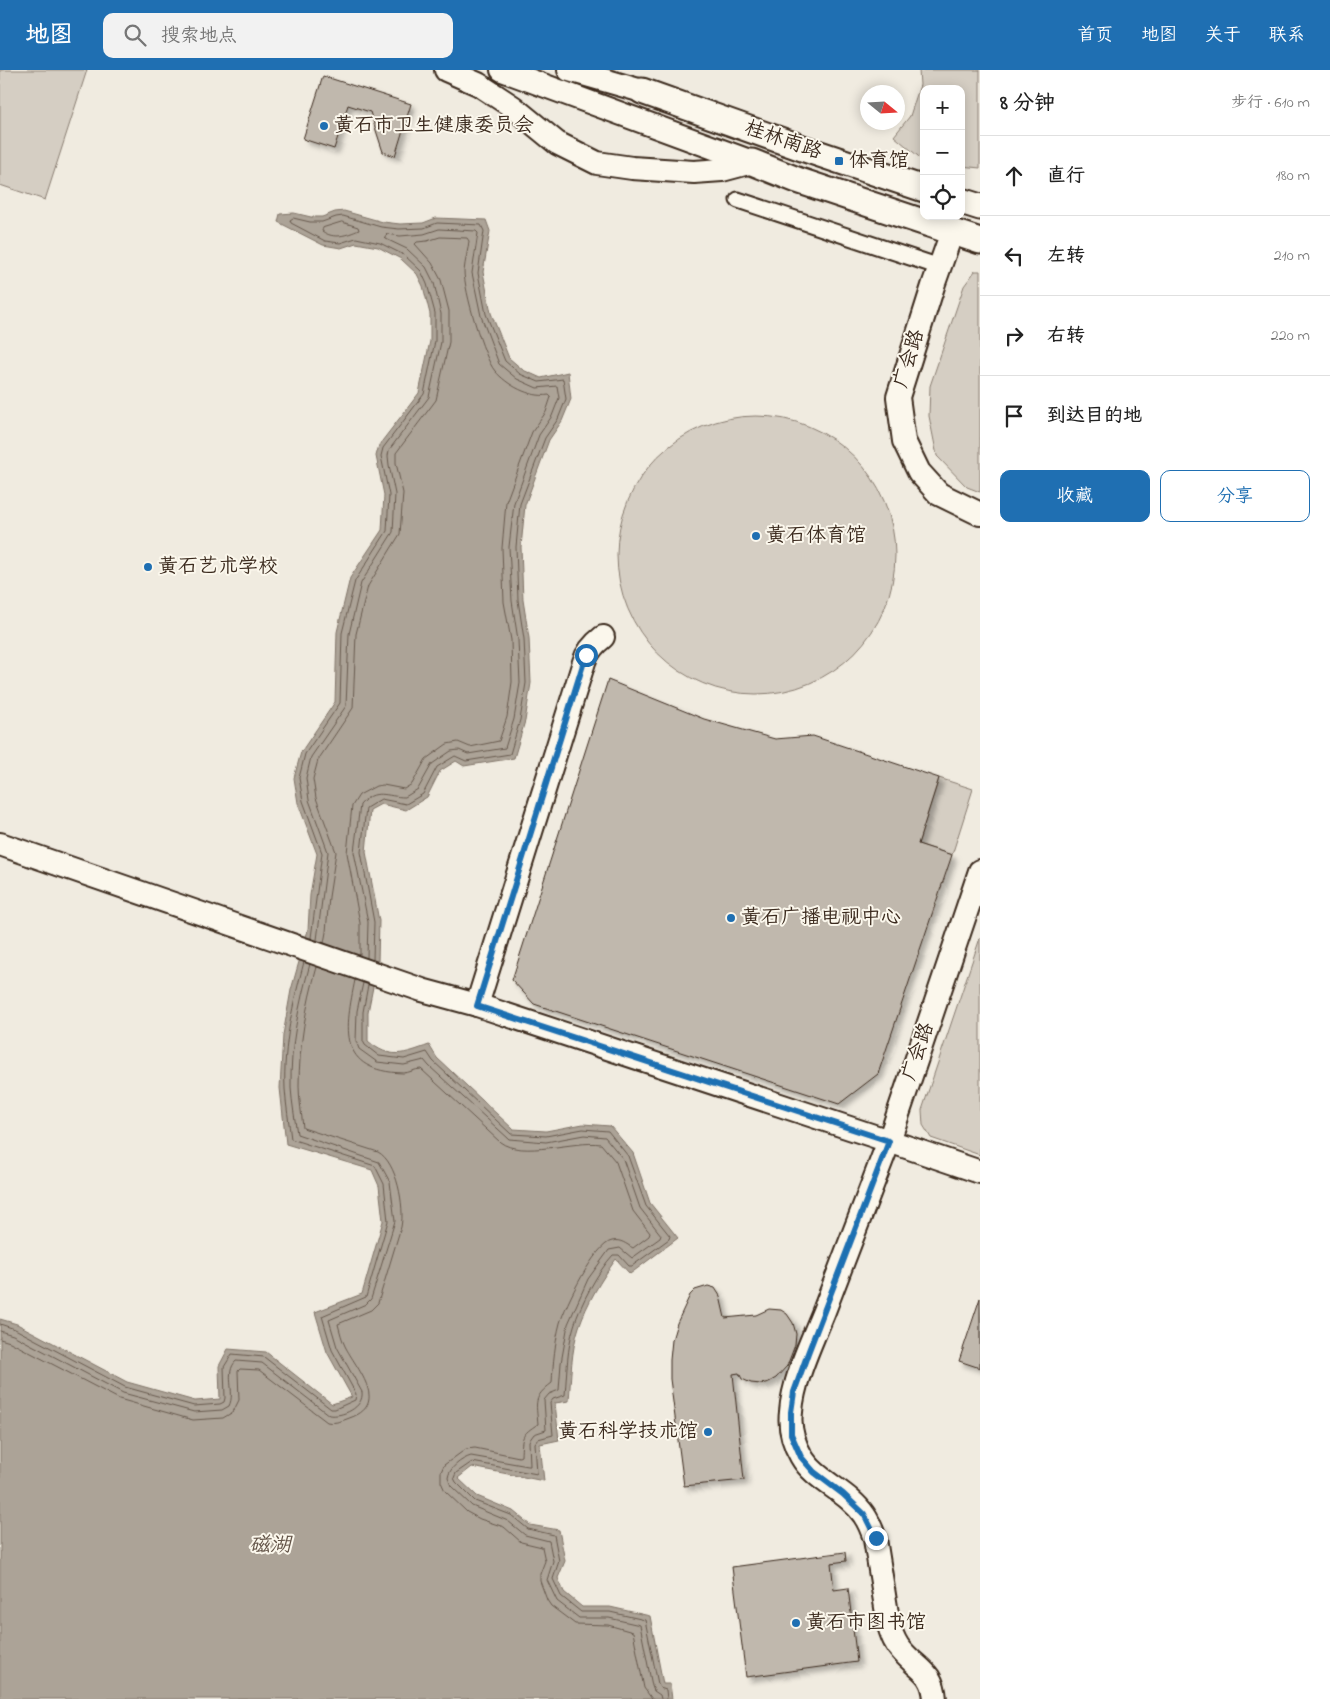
<!DOCTYPE html>
<html lang="zh">
<head>
<meta charset="utf-8">
<style>
	body { margin:0; font-family:"Indie Flower","LXGW WenKai TC",sans-serif; background:#f2f2f2; color:#222 }
	.controls { position:absolute; right:15px; top:15px; display:grid; overflow:hidden; border-radius:10px; box-shadow:0 2px 12px #0003 }
	.controls button { width:45px; height:45px; display:grid; place-items:center; padding:0; border:0; border-bottom:1px solid #e0e0e0; background:#fff; color:#222; font:25px sans-serif }
	.compass { position:absolute; left:860px; top:15px; width:45px; height:45px; border-radius:50%; background:#fff; box-shadow:0 2px 12px #0003; rotate:108deg }
	.stop { position:absolute; width:15px; height:15px; margin:-11px; border:4px solid #1f6fb2; border-radius:50%; background:#fff }
	.stop.end { background:#1f6fb2; border-color:#fff; box-shadow:0 1px 5px #0008 }
	.list { margin:0; padding:0; list-style:none }
	h2 { display:flex; justify-content:space-between; align-items:center; height:65px; margin:0; padding:0 20px; font-size:21px }
	h2 small { font-size:16px; font-weight:400; color:#767676 }
	.list li { display:grid; grid-template-columns:32px 1fr auto; gap:15px; align-items:center; box-sizing:border-box; height:80px; padding:0 20px; border-top:1px solid #e0e0e0 }
	.list b { display:block; font-size:19px; white-space:nowrap }
	.list em { font-size:16px; font-style:normal; color:#767676 }
	.actions { display:flex; gap:10px; padding:15px 20px }
	.actions a { flex:1; padding:11px 0; border:1px solid #1f6fb2; border-radius:10px; text-align:center; font-size:18px; color:#1f6fb2 }
	.actions .main { background:#1f6fb2; color:#fff }
	.icon { flex:none; width:28px; height:28px; fill:none; stroke:currentColor; stroke-width:2; stroke-linecap:round; stroke-linejoin:round }
	.map { position:relative; flex:none; width:980px; height:1629px; overflow:hidden }
	header { display:flex; align-items:center; gap:30px; box-sizing:border-box; height:70px; padding:0 25px; background:#1f6fb2; color:#fff }
	header strong { font-size:24px }
	nav { display:flex; gap:28px; margin-inline-start:auto; font-size:18px }
	.search { width:350px; height:45px; background:#f2f2f2; display:flex; align-items:center; gap:12px; box-sizing:border-box; padding:0 18px; border-radius:10px; color:#767676; font-size:19px }
	main { display:flex }
	aside { flex:1; background:#fff }
	.map>svg:first-child { display:block }
	.green { fill:#d5cec3; stroke:#887c70 }
	.water { fill:#aca397; stroke:#7f7367 }
	.lines { fill:none; stroke-linecap:round; stroke-linejoin:round }
	.shore { stroke:#685a4e; stroke-width:1 }
	.building { fill:#c0b8ad; stroke:#3b2a1e; filter:url(#shadow) }
	.street-casing { stroke:#3b2a1e; stroke-width:19 }
	.secondary-casing { stroke:#3b2a1e; stroke-width:26 }
	.primary-casing { stroke:#3b2a1e; stroke-width:29 }
	.street { stroke:#fbf7ec; stroke-width:15 }
	.secondary { stroke:#fbf7ec; stroke-width:22 }
	.primary { stroke:#fbf7ec; stroke-width:25 }
	.route { stroke:#1f6fb2; stroke-width:6 }
	.poi-dot { fill:#1f6fb2; stroke:#fbf7ec; stroke-width:2 }
	.labels { text-anchor:middle; dominant-baseline:central; stroke-width:4; stroke-linejoin:round; paint-order:stroke }
	.poi-label { font-size:20px; fill:#3b2a1e; stroke:#fbf7ec; text-anchor:start }
	.street-label { font-size:20px; fill:#3b2a1e; stroke:#fbf7ec }
	.water-label { font-size:21px; font-style:italic; fill:#635448; stroke:#fbf7ec }
</style>
</head>
<body>
<header>
<strong>地图</strong>
<div class="search"><svg class="icon" aria-label="search" viewBox="0 0 24 24"><circle cx="10" cy="10" r="6"/><path d="M15 15l6 6"/></svg>搜索地点</div>
<nav><a>首页</a><a>地图</a><a>关于</a><a>联系</a></nav>
</header>
<main>
<div class="map">
<svg width="980" height="1629" viewBox="0 0 980 1629">
	<defs>
		<filter id="shadow"><feDropShadow dx="4.5" dy="4.5" stdDeviation="2.5" flood-color="#0004"/></filter>
	</defs>
	<rect width="100%" height="100%" fill="#f0ebe0"/>
	<filter id="ink" filterUnits="userSpaceOnUse"><feTurbulence type="fractalNoise" baseFrequency=".02" numOctaves="2"/><feDisplacementMap in="SourceGraphic" scale="10" xChannelSelector="R" yChannelSelector="G"/><feConvolveMatrix kernelMatrix="1 2 1 2 8 2 1 2 1" color-interpolation-filters="sRGB"/></filter>
	<g filter="url(#ink)">
		<!-- green -->
		<g class="green">
			<path d="M0 0H87L45 130 0 115Z"/>
			<path d="M919 0H980V98L961 96V19H924V91L894 66 910 46 920 15Z"/>
			<path d="M975 201H980V422L967 417 937 386 929 346 930 316 964 216Z"/>
			<circle cx="756" cy="485" r="139"/>
			<path d="M939 708 973 719 952 785 918 774Z"/>
			<path d="M980 868V1085L931 1068 923 1055 922 1040Z"/>
		</g>
		<!-- water -->
		<path class="water" d="M344 141 383 152 400 154 423 153 436 148 486 150 490 161 483 202 491 243 509 288 523 300 541 308 568 302 571 329 562 351 549 370 525 435 521 477 523 530 529 568 531 613 525 651 514 688 464 696 456 691 440 701 427 727 406 740 381 734 370 740 366 782 379 851 378 892 368 942V971C390 990 404 984 429 975L437 988 513 1059 546 1061 583 1054 610 1056 633 1083 650 1133 678 1168 630 1204 616 1189C601 1210 587 1233 579 1257 571 1280 571 1307 569 1331L555 1333 559 1370 540 1374 544 1411 472 1397 458 1408 477 1426 513 1441 530 1455 559 1460 565 1491 558 1508 564 1522 582 1537H610L650 1546 663 1614H670L672 1629H0V1249L17 1254 127 1312 195 1331 220 1329 219 1296 228 1279 266 1282 332 1334 352 1327 327 1282 315 1242 362 1224 383 1151 379 1116 372 1100 286 1074 280 1018 283 965 291 920 308 860 310 825 317 784 298 733 294 708 301 682 335 632 337 562 350 508 382 460 384 425 376 386 379 375 419 323 430 271V244L423 216 417 204 401 189 378 177 356 173 341 178 323 175 278 152 280 144 294 143 311 147H322L335 142Z"/>
		<g class="lines">
			<!-- shore -->
			<g class="shore">
				<path d="M342 152 358 157 359 160C347 165 334 170 322 161L323 158Z"/>
				<path d="M311 868 322 783 303 731 299 708 305 684 340 633 342 563 355 511 387 461 389 425 381 386 383 378 424 324 435 271V243L427 214 421 201 404 185 380 173 356 168 340 173 325 171 291 153 290 150 293 148 310 152H322L336 147 343 146 381 157 399 159 424 158 437 153 481 155 484 161 478 203 486 244 505 291 520 304 539 312 563 309 566 329 558 349 545 368 520 434 516 477 518 530 524 569 526 613 520 650 510 684 466 691 455 686 437 697 423 724 406 734 381 729 366 738 361 782 374 852 373 890"/>
				<path d="M317 870 328 782 309 730 306 708 311 687 346 636 349 564 361 513 393 462 395 424 389 395 388 386 389 380 429 327 441 272V244L434 213 426 197 407 179 386 169 385 166 387 164 400 166 424 164 439 159 476 161 478 163 472 203 481 246 499 294 517 309 537 318 557 316 559 328 552 346 539 365 514 433 509 477 512 531 518 570 520 613 514 649 505 678 468 684 459 680 451 681 432 694 418 719 405 727C387 727 375 717 360 735L354 782 368 852 367 888"/>
				<path d="M324 873 326 862 329 827 336 782 316 728 313 709 318 690 353 638 356 564 368 516 400 464 403 423 396 393V383L436 330 449 272V241L441 210 432 193 415 174 417 172 427 171 440 167 467 168 469 171C468 180 465 191 464 201 464 220 483 287 495 301 507 315 530 328 549 325L551 327 546 342 532 362 506 432 502 478 504 532 511 570 512 612 507 647 499 671 470 677 458 672 447 674 426 689 412 714 404 719 383 715 376 716 359 725 352 736 347 783 360 853V885"/>
				<path d="M355 910C345 959 337 1001 403 1003 409 1003 415 999 421 999L500 1072C522 1089 574 1070 601 1074L616 1092 633 1141 650 1163 649 1166 633 1178C626 1174 621 1169 612 1171 595 1174 565 1236 560 1253 555 1272 553 1293 552 1313 533 1327 536 1332 538 1354 521 1365 522 1366 521 1386L519 1387 475 1378 466 1379 444 1395 441 1402V1412L445 1421 467 1442 480 1449 504 1457 521 1472 542 1477 545 1491 540 1504V1511L547 1530 551 1536 575 1554 608 1555 633 1562 644 1618 652 1629"/>
				<path d="M363 913 357 941 356 971 359 979 377 992 404 995 424 990 429 996 509 1069 546 1072 584 1065 605 1067 623 1089 640 1138 661 1165 660 1168 632 1188 620 1178 609 1180 588 1209 568 1254 561 1293 559 1320 549 1324 544 1330 546 1360 534 1364 529 1371 530 1396H528L471 1386C461 1389 449 1398 448 1408L451 1416 472 1436 508 1451 525 1465 549 1471 553 1491 547 1510 557 1531 579 1548H609L640 1555 652 1616 654 1621 660 1625 661 1629"/>
				<path d="M368 915 363 942V971L365 975 379 986 404 989 427 982 433 991 511 1064 546 1066 583 1059 608 1061 628 1086 646 1136 670 1166 669 1169 632 1196H629L619 1185H613C598 1201 580 1235 574 1256 567 1278 567 1302 565 1325L553 1329 550 1333 553 1365 538 1369 535 1373 537 1404 472 1392 456 1403 454 1408 456 1412 475 1431 511 1445 528 1459 554 1465 559 1491 553 1509 561 1526 581 1542H610L645 1550 658 1614 660 1618 666 1620 667 1629"/>
				<path d="M0 1254 15 1259 125 1317 194 1336 220 1334 224 1332 225 1328 224 1297 232 1284 264 1287 331 1339H335L355 1330 356 1324 332 1280 322 1246 366 1227 388 1151 384 1114 375 1096 291 1069C289 1052 286 1035 285 1019 283 976 293 933 304 892"/>
				<path d="M0 1261 13 1265 123 1323 194 1342 222 1340 229 1336C236 1322 224 1303 236 1291L262 1293 329 1345C342 1347 364 1338 362 1322L337 1277 329 1250 366 1234 371 1229 395 1151 390 1112 379 1092 297 1064C295 1049 292 1033 291 1018 290 976 299 934 310 894"/>
				<path d="M0 1269 10 1272 119 1329 193 1350 223 1348 233 1342 239 1330 238 1301 240 1299 259 1300 327 1352C336 1354 344 1350 352 1347 389 1333 356 1298 345 1276 342 1270 340 1262 338 1254L371 1240 378 1233 401 1157C405 1137 397 1092 378 1082L303 1058C302 1045 299 1030 299 1016 299 975 306 936 317 897"/>
			</g>
		</g>
		<!-- building -->
		<g class="building">
			<path d="M323 6 411 34 395 86 383 82 370 42 348 35 334 79 303 69Z"/>
			<path d="M608 610 704 649 775 669 813 666 939 708 918 774 952 785 878 1004 839 1034 534 934 512 910Z"/>
			<path d="M708 1216 715 1218 720 1226 725 1248 756 1245 769 1239 781 1240 787 1244 793 1253 796 1264 795 1275 787 1296 776 1308 769 1312 761 1314 751 1313 742 1309 739 1303 733 1304 744 1410 684 1416 670 1309V1290L672 1270 677 1253 690 1225 695 1220Z"/>
			<path d="M980 1228V1298L959 1291Z"/>
			<path d="M845 1482 846 1491 831 1493 834 1520 848 1518 857 1592 746 1607 732 1497Z"/>
		</g>
		<g class="lines">
			<defs>
				<path id="street" d="M738 130 940 197"/>
				<g id="secondary">
					<path d="M446 0 478 14 513 37 557 73 597 93 632 98 694 102 722 100 752 92"/>
					<path d="M502 0 752 92"/>
					<path d="M569 0 642 21"/>
					<path d="M952 162 934 213 898 327 904 371 919 402 939 424 980 444"/>
					<path d="M0 774 422 920 477 935 889 1071C867 1128 845 1185 824 1241 812 1271 793 1310 791 1342 789 1357 793 1372 801 1386 815 1411 848 1421 864 1445 869 1452 872 1460 875 1469L889 1556C892 1565 895 1574 902 1581 918 1600 933 1601 935 1629"/>
					<path d="M980 801 889 1071 980 1102"/>
					<path d="M477 935 584 592C587 582 594 574 603 567"/>
				</g>
				<g id="primary">
					<path d="M642 21 805 79 924 119"/>
					<path d="M752 92 797 110 980 171"/>
					<path d="M961 131 980 137"/>
				</g>
			</defs>
			<!-- street casing -->
			<use href="#street" class="street-casing"/>
			<!-- secondary casing -->
			<use href="#secondary" class="secondary-casing"/>
			<!-- primary casing -->
			<use href="#primary" class="primary-casing"/>
			<!-- street -->
			<use href="#street" class="street"/>
			<!-- secondary -->
			<use href="#secondary" class="secondary"/>
			<!-- primary -->
			<use href="#primary" class="primary"/>
		</g>
	</g>
	<g class="lines" filter="url(#ink)">
		<!-- route -->
		<path class="route" d="M586 585 477 936 889 1071 808 1283 794 1322 791 1342V1364L801 1387 814 1402 843 1424 864 1444 876 1468"/>
	</g>
	<!-- markers -->
	<g class="poi-dot">
		<circle cx="324" cy="56" r="5"/>
		<rect x="834" y="86" width="10" height="10" rx="2.5"/>
		<circle cx="756" cy="466" r="5"/>
		<circle cx="148" cy="497" r="5"/>
		<circle cx="731" cy="848" r="5"/>
		<circle cx="708" cy="1362" r="5"/>
		<circle cx="796" cy="1553" r="5"/>
	</g>
	<g class="labels">
		<!-- poi labels -->
		<g class="poi-label">
			<text x="334" y="56">黄石市卫生健康委员会</text>
			<text x="849" y="91">体育馆</text>
			<text x="766" y="466">黄石体育馆</text>
			<text x="158" y="497">黄石艺术学校</text>
			<text x="741" y="848">黄石广播电视中心</text>
			<text x="698" y="1362" text-anchor="end">黄石科学技术馆</text>
			<text x="806" y="1553">黄石市图书馆</text>
		</g>
		<!-- street labels -->
		<g class="street-label">
			<text transform="translate(783 71) rotate(19)">桂林南路</text>
			<text transform="translate(910 289) rotate(-73)">广会路</text>
			<text transform="translate(919 982) rotate(-71)">广会路</text>
		</g>
		<!-- water labels -->
		<g class="water-label">
			<text x="270" y="1476">磁湖</text>
		</g>
	</g>
</svg>
<div class="controls">
<button>+</button>
<button>−</button>
<button><svg class="icon" aria-label="locate" viewBox="0 0 24 24"><circle cx="12" cy="12" r="6"/><path d="M12 2v4M12 18v4M2 12h4M18 12h4"/></svg></button>
</div>
<svg class="compass" viewBox="-18 -18 36 36"><path d="M0-13l5 13h-10z" fill="#e53935"/><path d="M0 13l5-13h-10z" fill="#767676"/></svg>
<div class="stop" style="left:586px;top:585px"></div>
<div class="stop end" style="left:876px;top:1468px"></div>
</div>
<aside>
<h2>8 分钟<small>步行 · 610 m</small></h2>
<ul class="list">
<li><svg class="icon" aria-label="ahead" viewBox="0 0 24 24"><path d="M12 20V5M6 11l6-6 6 6"/></svg><div><b>直行</b></div><em>180 m</em></li>
<li><svg class="icon" aria-label="left" viewBox="0 0 24 24"><path d="M17 20v-9H6M10 6l-5 5 5 5"/></svg><div><b>左转</b></div><em>210 m</em></li>
<li><svg class="icon" aria-label="right" viewBox="0 0 24 24"><path d="M7 20v-9h11M14 6l5 5-5 5"/></svg><div><b>右转</b></div><em>220 m</em></li>
<li><svg class="icon" aria-label="arrive" viewBox="0 0 24 24"><path d="M6 21V4h12l-3 4 3 4H6"/></svg><div><b>到达目的地</b></div></li>
</ul>
<div class="actions"><a class="main">收藏</a><a>分享</a></div>
</aside>
</main>
</body>
</html>
